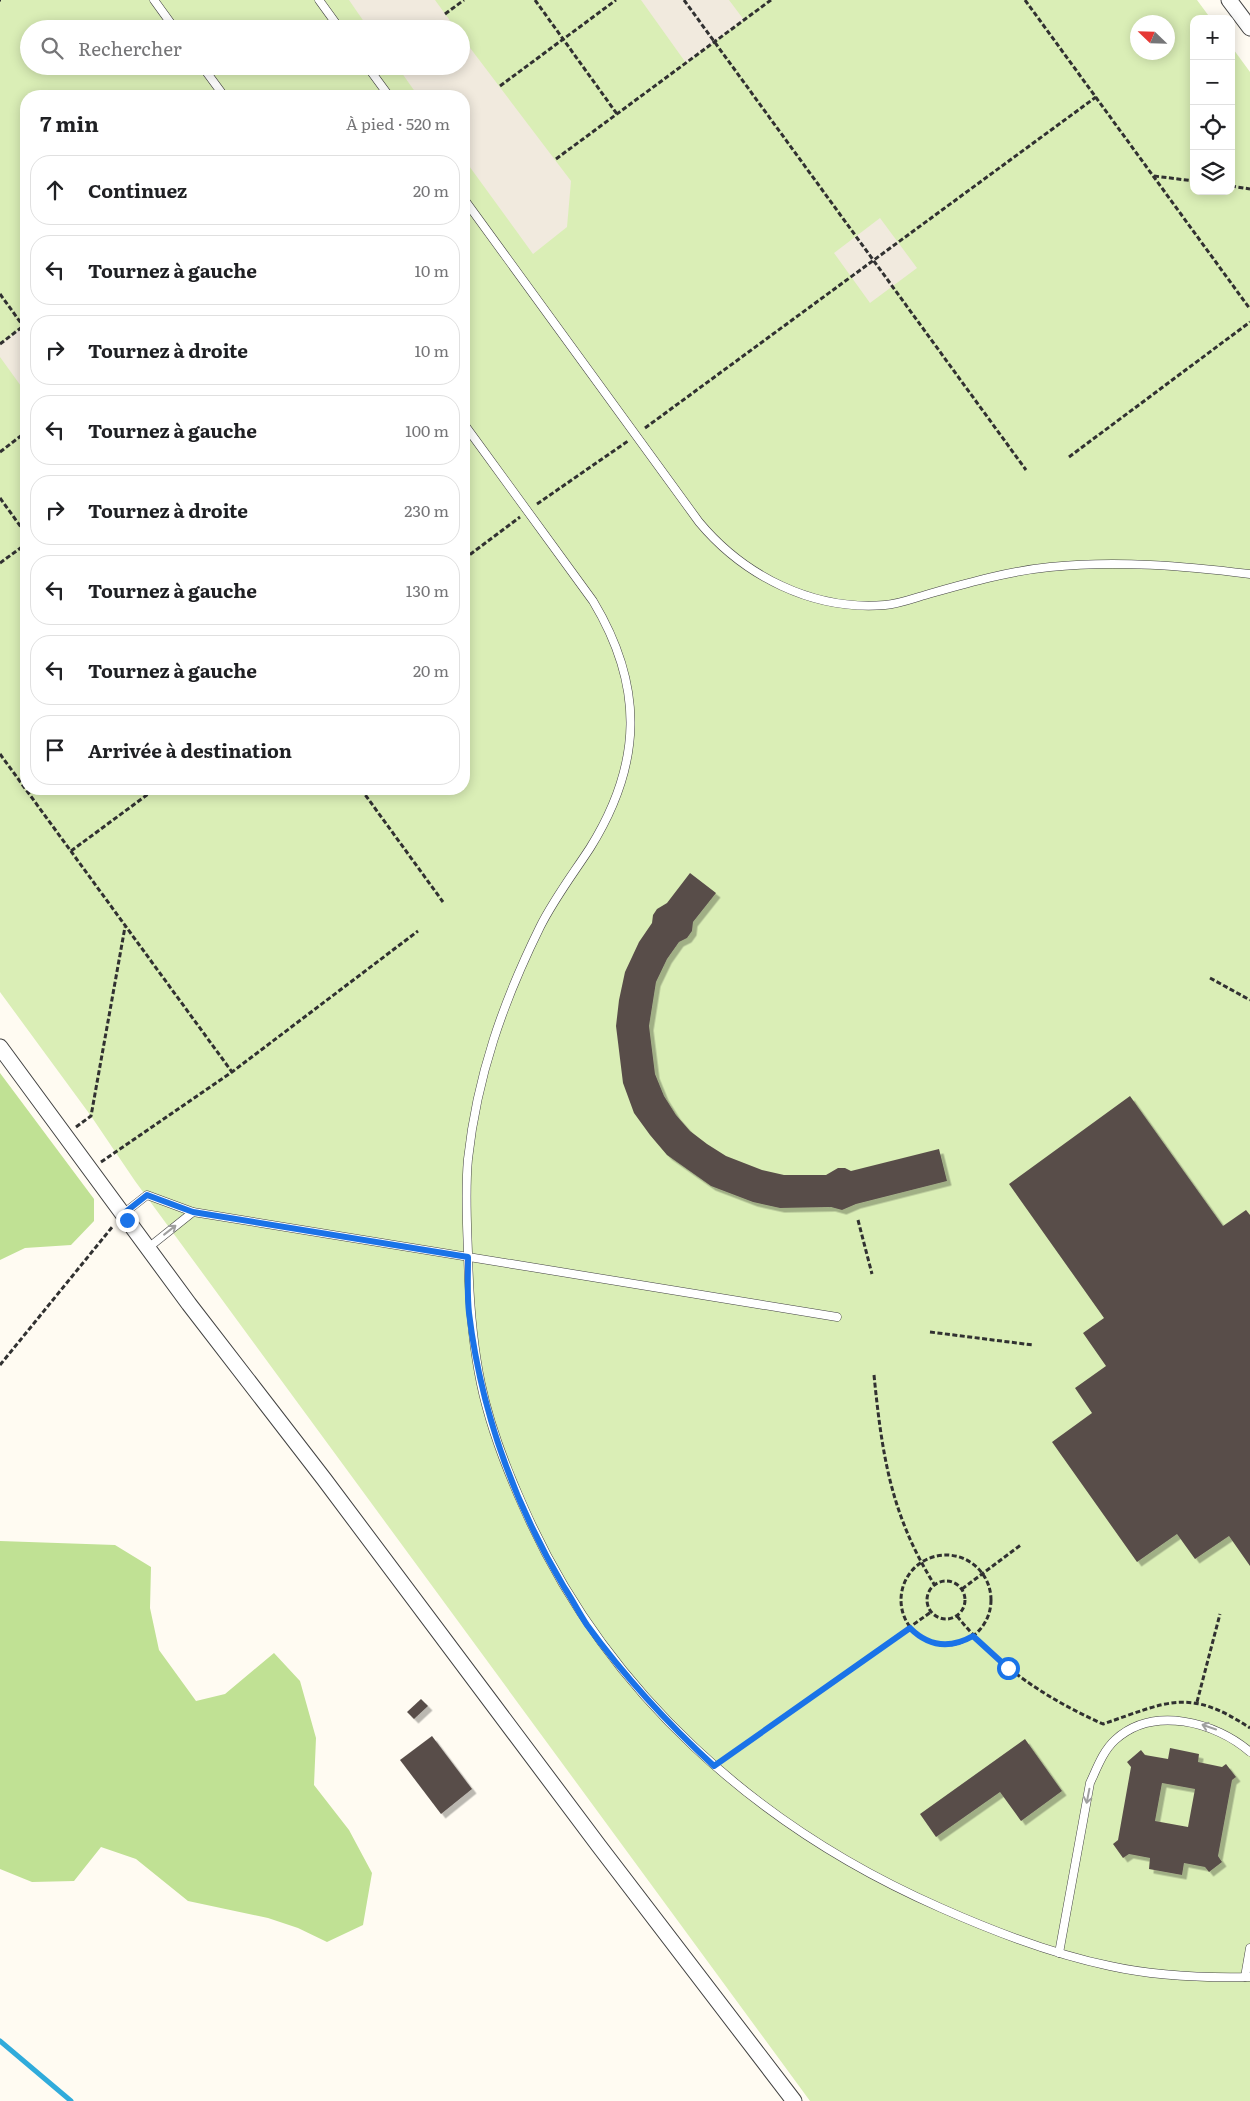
<!DOCTYPE html>
<html lang="fr">
<head>
<meta charset="utf-8">
<style>
	body { margin:0; font-family:Literata,serif; background:#f6f6f6; color:#202124 }
	.controls { position:absolute; right:15px; top:15px; display:grid; overflow:hidden; border-radius:10px; box-shadow:0 2px 12px #0003 }
	.controls button { width:45px; height:45px; display:grid; place-items:center; padding:0; border:0; border-bottom:1px solid #e0e0e0; background:#fff; color:#202124; font:25px sans-serif }
	.compass { position:absolute; left:1130px; top:15px; width:45px; height:45px; border-radius:50%; background:#fff; box-shadow:0 2px 12px #0003; rotate:293deg }
	.stop { position:absolute; width:15px; height:15px; margin:-11px; border:4px solid #1a73e8; border-radius:50%; background:#fff }
	.stop.end { background:#1a73e8; border-color:#fff; box-shadow:0 1px 5px #0008 }
	.list { margin:0; padding:0; list-style:none }
	h2 { display:flex; justify-content:space-between; align-items:center; height:65px; margin:0; padding:0 20px; font-size:21px }
	h2 small { font-size:16px; font-weight:400; color:#757577 }
	.list li { display:grid; grid-template-columns:32px 1fr auto; gap:15px; align-items:center; box-sizing:border-box; height:70px; margin:0 10px 10px; padding:0 10px; border:1px solid #e0e0e0; border-radius:20px }
	.list b { display:block; font-size:19px; white-space:nowrap }
	.list em { font-size:16px; font-style:normal; color:#757577 }
	.icon { flex:none; width:28px; height:28px; fill:none; stroke:currentColor; stroke-width:2; stroke-linecap:round; stroke-linejoin:round }
	.map { position:relative; flex:none; width:1250px; height:2101px; overflow:hidden }
	.search { position:absolute; background:#fff; box-shadow:0 2px 12px #0003; left:20px; top:20px; width:450px; height:55px; display:flex; align-items:center; gap:12px; box-sizing:border-box; padding:0 18px; border-radius:28px; color:#757577; font-size:19px }
	.panel { position:absolute; background:#fff; box-shadow:0 2px 12px #0003; left:20px; top:90px; width:450px; height:705px; border-radius:20px }
	.map>svg:first-child { display:block }
	.green { fill:#daeeb6; fill-rule:evenodd }
	.forest { fill:#c0e194 }
	.plaza { fill:#f1eade }
	.lines { fill:none; stroke-linecap:round; stroke-linejoin:round }
	.stream { stroke:#30abdb; stroke-width:5 }
	.building { fill:#594e4a; fill-rule:evenodd; filter:url(#shadow) }
	.service-casing { stroke:#424242; stroke-width:9 }
	.minor-casing { stroke:#424242; stroke-width:17 }
	.path { stroke:#313131; stroke-width:3; stroke-dasharray:5 2.5; stroke-linecap:butt }
	.service { stroke:#fff; stroke-width:8 }
	.minor { stroke:#fff; stroke-width:15 }
	.oneway { stroke:#9f9f9f }
	.route { stroke:#1a73e8; stroke-width:6 }
</style>
</head>
<body>
<div class="map">
<svg width="1250" height="2101" viewBox="0 0 1250 2101">
	<defs>
		<filter id="shadow"><feDropShadow dx="4.5" dy="4.5" stdDeviation="0" flood-color="#0004"/></filter>
	</defs>
	<rect width="100%" height="100%" fill="#fffbf2"/>
	<!-- green -->
	<path class="green" d="M0 0H1197L1211 19H1194V191H1231V46L1250 72V2101H810L135 1181 91 1116 0 992ZM1138 22H1168V52H1138ZM29 29H461V66H29ZM26 96H464V789H26Z"/>
	<!-- forest -->
	<g class="forest">
		<path d="M0 1073 94 1199V1221L71 1245 25 1248 0 1260Z"/>
		<path d="M0 1541 115 1545 151 1567 150 1608 159 1650 196 1701 225 1694 274 1653 300 1681 316 1738 314 1785 349 1830 372 1873 363 1925 327 1942 298 1928 268 1918 188 1901 136 1859 101 1847 74 1881 32 1882 0 1869Z"/>
	</g>
	<!-- plaza -->
	<g class="plaza">
		<path d="M349 0H435L456 29H369Z"/>
		<path d="M641 0H729L744 20 686 63Z"/>
		<path d="M461 36 571 181 567 227 533 254 464 159V96H418L397 66H461Z"/>
		<path d="M880 218 917 268 870 303 834 253Z"/>
		<path d="M26 324V393L0 357V344Z"/>
	</g>
	<g class="lines">
		<!-- stream -->
		<path class="stream" d="M0 2041 71 2101"/>
	</g>
	<!-- building -->
	<g class="building">
		<path d="M690 873 716 893 693 922 692 931 687 938 679 942 667 959 656 982 649 1026 655 1074 664 1096 676 1115 690 1131 707 1144 726 1156 762 1170 784 1175H826L838 1168H845L851 1171 939 1149 947 1181 856 1204 842 1210 831 1207 780 1208 753 1202 711 1186 667 1155 650 1135 634 1113 623 1083 616 1026 619 1000 625 972 639 942 652 923 653 915 657 909 667 903Z"/>
		<path d="M1130 1096 1223 1226 1246 1210 1250 1215V1566L1229 1536 1195 1559 1177 1534 1137 1562 1052 1442 1092 1413 1075 1388 1106 1366 1083 1333 1104 1318 1009 1184Z"/>
		<path d="M421 1699 428 1706 414 1719 407 1712Z"/>
		<path d="M432 1736 472 1789 441 1814 400 1760Z"/>
		<path d="M1025 1739 1062 1791 1021 1821 1000 1792 936 1837 920 1814Z"/>
		<path d="M1170 1748 1199 1754 1198 1762 1222 1767 1226 1764 1236 1777 1232 1780 1218 1856 1222 1862 1209 1872 1205 1867 1184 1863 1182 1875 1149 1869 1150 1858 1129 1854 1123 1858 1113 1844 1118 1840 1131 1767 1127 1762 1141 1750 1145 1755 1168 1759ZM1162 1783 1195 1789 1188 1827 1155 1821Z"/>
	</g>
	<g class="lines">
		<defs>
			<g id="service">
				<path d="M154 0 175 29"/>
				<path d="M319 0 340 29"/>
				<path d="M202 66 224 96"/>
				<path d="M367 66 389 96"/>
				<path d="M464 199 699 522C744 576 813 611 885 605 900 604 917 597 932 593 971 582 1010 571 1050 567 1117 560 1184 566 1250 574"/>
				<path d="M464 424 593 601C644 686 643 763 590 848 573 874 554 899 540 927 503 1002 477 1076 468 1159 465 1191 467 1222 468 1253 469 1298 472 1341 481 1384 490 1427 506 1468 524 1508 605 1692 758 1828 941 1908 995 1932 1052 1954 1110 1966 1155 1976 1204 1978 1250 1977"/>
				<path d="M123 1214 147 1195 193 1212 837 1317"/>
				<path d="M148 1248 193 1212"/>
				<path d="M1059 1953 1090 1783C1097 1768 1103 1751 1115 1740 1153 1705 1216 1722 1250 1752"/>
				<path d="M1245 1977 1250 1948"/>
			</g>
			<g id="minor">
				<path d="M1229 0 1250 28"/>
				<path d="M0 1047 189 1304 324 1479 599 1846 794 2101"/>
			</g>
		</defs>
		<!-- service casing -->
		<use href="#service" class="service-casing"/>
		<!-- minor casing -->
		<use href="#minor" class="minor-casing"/>
		<!-- path -->
		<g class="path">
			<path d="M0 0H1"/>
			<path d="M535 0 617 114"/>
			<path d="M684 0 1026 470"/>
			<path d="M1025 0 1250 309"/>
			<path d="M445 14 464 0"/>
			<path d="M500 86 616 0"/>
			<path d="M556 159 771 0"/>
			<path d="M1154 176 1194 181"/>
			<path d="M1231 186 1250 189"/>
			<path d="M0 294 26 330"/>
			<path d="M0 344 26 324"/>
			<path d="M645 428 1096 97"/>
			<path d="M0 452 26 432"/>
			<path d="M1069 457 1250 322"/>
			<path d="M0 498 26 534"/>
			<path d="M537 504 628 441"/>
			<path d="M464 559 520 517"/>
			<path d="M0 563 26 544"/>
			<path d="M0 754 232 1072"/>
			<path d="M361 789 443 902"/>
			<path d="M71 851 155 789"/>
			<path d="M1210 978 1250 1000"/>
			<path d="M76 1127 91 1116 125 927"/>
			<path d="M101 1162 232 1072 418 931"/>
			<path d="M858 1220 872 1274"/>
			<path d="M930 1332 1033 1345"/>
			<path d="M0 1365 113 1226"/>
			<path d="M874 1375C882 1455 891 1515 934 1584"/>
			<circle cx="946" cy="1600" r="45"/>
			<circle cx="946" cy="1600" r="19"/>
			<path d="M962 1589 1022 1544"/>
			<path d="M957 1616C997 1666 1045 1698 1103 1724 1168 1702 1188 1687 1250 1728"/>
			<path d="M1197 1702 1220 1614"/>
			<path d="M724 1759 931 1612"/>
		</g>
		<!-- service -->
		<use href="#service" class="service"/>
		<!-- minor -->
		<use href="#minor" class="minor"/>
	</g>
	<!-- one-way arrows -->
	<defs><path id="oneway-shaft" d="M-6 0H5M1.5-3L5.5 0L1.5 3" fill="none" stroke-width="1.6" stroke-linecap="round" stroke-linejoin="round" transform="scale(1.25)"/></defs>
	<g class="oneway">
		<use href="#oneway-shaft" transform="translate(170 1230) rotate(-38)"/>
		<use href="#oneway-shaft" transform="translate(1209 1727) rotate(-161)"/>
		<use href="#oneway-shaft" transform="translate(1088 1796) rotate(101)"/>
	</g>
	<g class="lines">
		<!-- route -->
		<path class="route" d="M127 1220 123 1214 147 1195 193 1212 468 1257C468 1275 467 1295 469 1313 481 1411 514 1503 564 1587 572 1599 579 1613 587 1625 625 1677 667 1723 714 1766L910 1628C929 1647 950 1649 973 1636L1008 1668"/>
	</g>
</svg>
<div class="controls">
<button>+</button>
<button>−</button>
<button><svg class="icon" aria-label="locate" viewBox="0 0 24 24"><circle cx="12" cy="12" r="6"/><path d="M12 2v4M12 18v4M2 12h4M18 12h4"/></svg></button>
<button><svg class="icon" aria-label="layers" viewBox="0 0 24 24"><path d="M12 4l9 5-9 5-9-5zM3 14l9 5 9-5"/></svg></button>
</div>
<svg class="compass" viewBox="-18 -18 36 36"><path d="M0-13l5 13h-10z" fill="#e53935"/><path d="M0 13l5-13h-10z" fill="#757577"/></svg>
<div class="stop" style="left:1008px;top:1668px"></div>
<div class="stop end" style="left:127px;top:1220px"></div>
<div class="search"><svg class="icon" aria-label="search" viewBox="0 0 24 24"><circle cx="10" cy="10" r="6"/><path d="M15 15l6 6"/></svg>Rechercher</div>
<section class="panel">
<h2>7 min<small>À pied · 520 m</small></h2>
<ul class="list">
<li><svg class="icon" aria-label="ahead" viewBox="0 0 24 24"><path d="M12 20V5M6 11l6-6 6 6"/></svg><div><b>Continuez</b></div><em>20 m</em></li>
<li><svg class="icon" aria-label="left" viewBox="0 0 24 24"><path d="M17 20v-9H6M10 6l-5 5 5 5"/></svg><div><b>Tournez à gauche</b></div><em>10 m</em></li>
<li><svg class="icon" aria-label="right" viewBox="0 0 24 24"><path d="M7 20v-9h11M14 6l5 5-5 5"/></svg><div><b>Tournez à droite</b></div><em>10 m</em></li>
<li><svg class="icon" aria-label="left" viewBox="0 0 24 24"><path d="M17 20v-9H6M10 6l-5 5 5 5"/></svg><div><b>Tournez à gauche</b></div><em>100 m</em></li>
<li><svg class="icon" aria-label="right" viewBox="0 0 24 24"><path d="M7 20v-9h11M14 6l5 5-5 5"/></svg><div><b>Tournez à droite</b></div><em>230 m</em></li>
<li><svg class="icon" aria-label="left" viewBox="0 0 24 24"><path d="M17 20v-9H6M10 6l-5 5 5 5"/></svg><div><b>Tournez à gauche</b></div><em>130 m</em></li>
<li><svg class="icon" aria-label="left" viewBox="0 0 24 24"><path d="M17 20v-9H6M10 6l-5 5 5 5"/></svg><div><b>Tournez à gauche</b></div><em>20 m</em></li>
<li><svg class="icon" aria-label="arrive" viewBox="0 0 24 24"><path d="M6 21V4h12l-3 4 3 4H6"/></svg><div><b>Arrivée à destination</b></div></li>
</ul>
</section>
</div>
</body>
</html>
